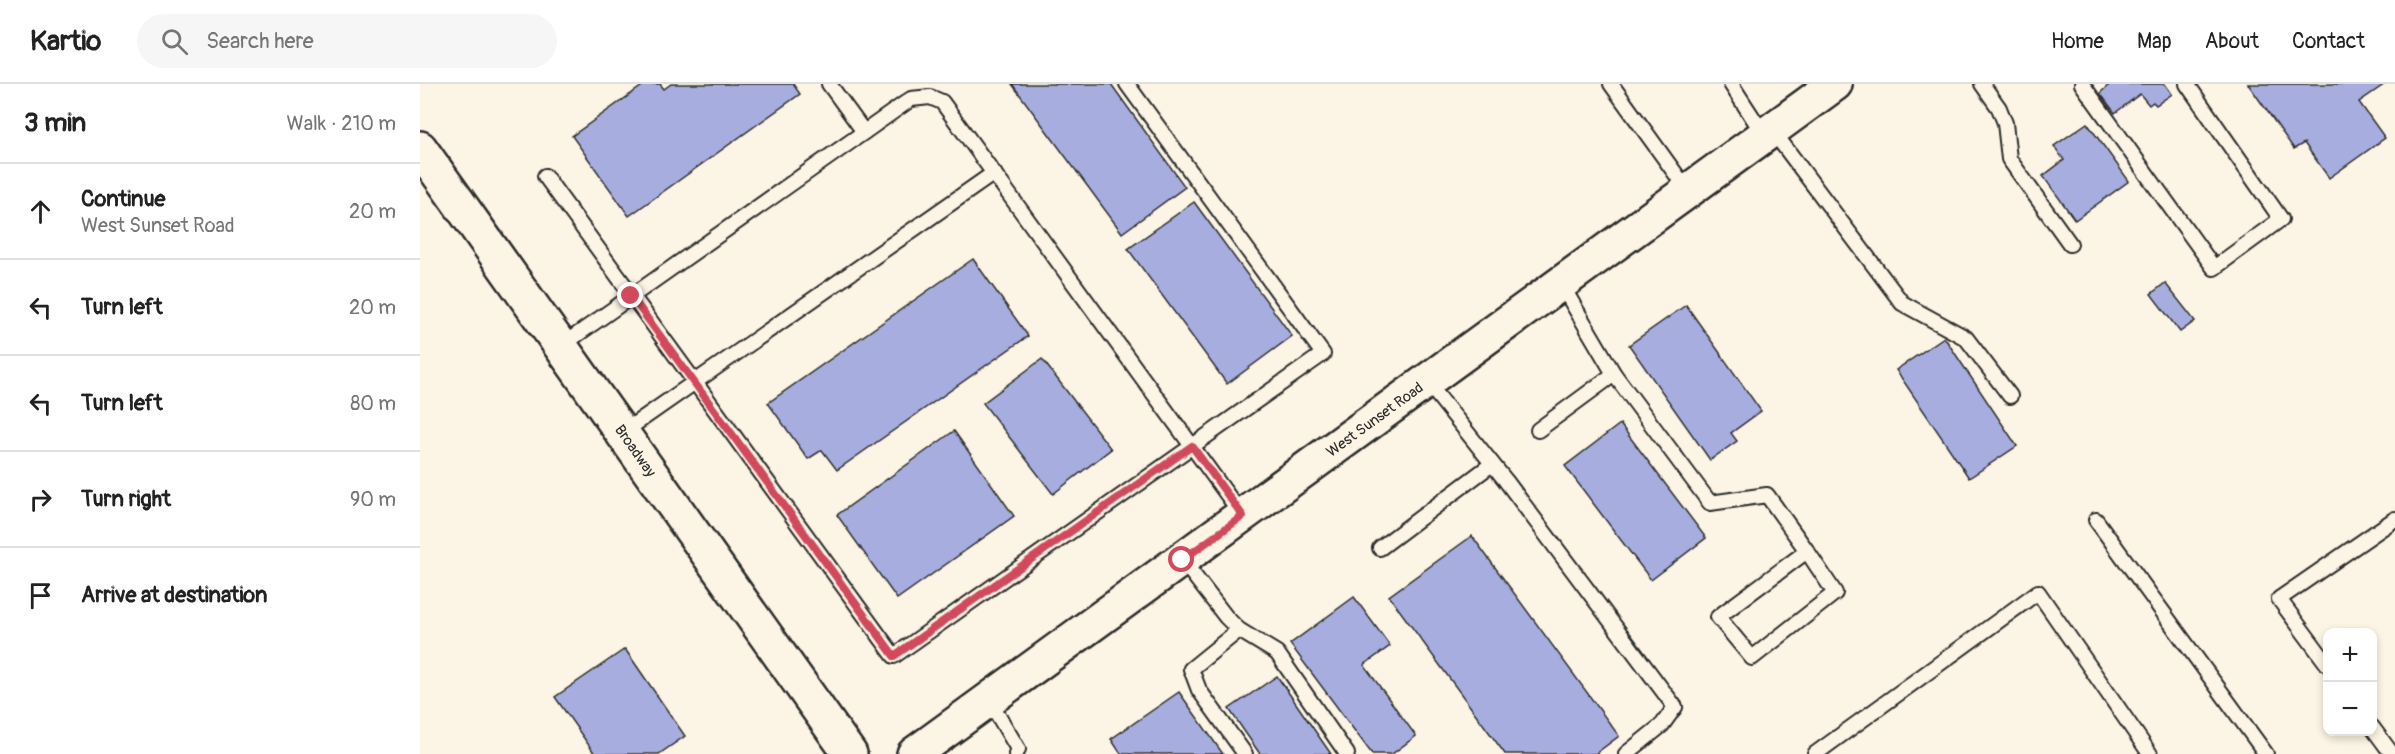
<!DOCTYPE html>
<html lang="en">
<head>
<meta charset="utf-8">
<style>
	body { margin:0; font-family:Pangolin,sans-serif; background:#f6f6f6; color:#222 }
	.controls { position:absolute; right:18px; bottom:18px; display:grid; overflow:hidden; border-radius:12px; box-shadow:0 3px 9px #0003 }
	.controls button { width:54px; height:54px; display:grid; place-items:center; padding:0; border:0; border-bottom:2px solid #e0e0e0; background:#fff; color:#222; font:30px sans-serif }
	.stop { position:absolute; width:18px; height:18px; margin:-14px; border:4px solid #d1495b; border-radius:50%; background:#fff }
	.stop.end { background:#d1495b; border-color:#fff; box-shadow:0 2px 6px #0008 }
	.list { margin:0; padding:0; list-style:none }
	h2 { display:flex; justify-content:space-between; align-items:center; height:78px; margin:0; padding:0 24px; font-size:26px }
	h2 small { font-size:20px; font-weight:400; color:#767676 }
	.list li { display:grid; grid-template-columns:39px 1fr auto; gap:18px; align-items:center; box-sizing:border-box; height:96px; padding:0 24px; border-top:2px solid #e0e0e0 }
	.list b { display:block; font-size:22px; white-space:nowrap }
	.list p { margin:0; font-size:20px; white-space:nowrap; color:#767676 }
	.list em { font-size:20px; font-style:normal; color:#767676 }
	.icon { flex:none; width:33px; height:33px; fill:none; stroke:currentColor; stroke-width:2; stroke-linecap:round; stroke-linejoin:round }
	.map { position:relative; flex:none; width:1975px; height:670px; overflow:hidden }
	header { display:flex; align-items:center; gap:36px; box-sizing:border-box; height:84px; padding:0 30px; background:#fff; border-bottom:2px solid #e0e0e0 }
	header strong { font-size:28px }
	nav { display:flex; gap:33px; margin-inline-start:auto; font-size:21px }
	.search { width:420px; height:54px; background:#f6f6f6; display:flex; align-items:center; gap:15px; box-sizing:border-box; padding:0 21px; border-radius:33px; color:#767676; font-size:22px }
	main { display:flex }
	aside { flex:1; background:#fff }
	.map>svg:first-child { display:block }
	.building { fill:#a7aedf; stroke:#2b2b2b; stroke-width:1.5 }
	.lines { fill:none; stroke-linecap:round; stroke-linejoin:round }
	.lane-casing { stroke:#2b2b2b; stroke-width:18 }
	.secondary-casing { stroke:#2b2b2b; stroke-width:38 }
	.lane { stroke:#fcf5e5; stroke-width:14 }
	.secondary { stroke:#fcf5e5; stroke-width:33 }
	.route { stroke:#d1495b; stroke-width:8 }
	.labels { text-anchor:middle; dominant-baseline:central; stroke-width:4.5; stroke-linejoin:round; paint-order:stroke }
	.street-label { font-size:15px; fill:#2b2b2b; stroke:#fcf5e5 }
</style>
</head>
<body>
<header>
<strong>Kartio</strong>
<div class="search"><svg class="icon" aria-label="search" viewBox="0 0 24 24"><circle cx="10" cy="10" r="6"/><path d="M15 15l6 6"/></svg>Search here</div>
<nav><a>Home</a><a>Map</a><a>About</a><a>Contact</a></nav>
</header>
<main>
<aside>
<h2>3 min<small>Walk · 210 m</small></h2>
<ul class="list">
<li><svg class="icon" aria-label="ahead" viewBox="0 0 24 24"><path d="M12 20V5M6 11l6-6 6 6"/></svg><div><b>Continue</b><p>West Sunset Road</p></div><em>20 m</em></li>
<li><svg class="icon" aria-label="left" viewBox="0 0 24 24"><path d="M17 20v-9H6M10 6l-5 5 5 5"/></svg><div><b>Turn left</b></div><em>20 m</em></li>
<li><svg class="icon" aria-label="left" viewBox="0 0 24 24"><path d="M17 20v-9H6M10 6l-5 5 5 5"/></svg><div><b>Turn left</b></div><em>80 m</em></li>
<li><svg class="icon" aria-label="right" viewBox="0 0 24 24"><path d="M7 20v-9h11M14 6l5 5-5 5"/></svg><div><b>Turn right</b></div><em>90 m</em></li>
<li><svg class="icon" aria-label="arrive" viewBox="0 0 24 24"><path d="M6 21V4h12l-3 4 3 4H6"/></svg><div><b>Arrive at destination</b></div></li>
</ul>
</aside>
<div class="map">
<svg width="1975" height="670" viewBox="0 0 1975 670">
	<rect width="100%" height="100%" fill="#fcf5e5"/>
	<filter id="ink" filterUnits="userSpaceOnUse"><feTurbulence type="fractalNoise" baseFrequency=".0167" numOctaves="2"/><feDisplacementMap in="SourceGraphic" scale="12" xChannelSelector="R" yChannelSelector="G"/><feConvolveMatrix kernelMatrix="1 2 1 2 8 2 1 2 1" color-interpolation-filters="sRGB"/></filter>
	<g filter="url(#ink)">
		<!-- building -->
		<g class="building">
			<path d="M225 0H240L244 5 251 0H373L380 10 209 132 152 52Z"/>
			<path d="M592 0H691L765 103 702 149Z"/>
			<path d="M1745 0 1752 10 1736 21 1733 18 1729 21 1720 10 1695 29 1680 9 1690 0Z"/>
			<path d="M1828 0H1965L1939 18 1965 54 1909 94 1884 59 1874 65Z"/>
			<path d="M1667 39 1709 97 1655 136 1623 92 1644 76 1634 62Z"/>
			<path d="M774 118 872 252 807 300 708 165Z"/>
			<path d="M553 175 608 252 417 386 402 366 388 375 348 319Z"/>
			<path d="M1745 199 1775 237 1760 248 1731 210Z"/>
			<path d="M1266 221 1341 327 1311 349 1317 357 1290 376 1209 261Z"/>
			<path d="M1524 253 1597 362 1549 394 1476 286Z"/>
			<path d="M622 275 691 365 633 410 563 319Z"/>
			<path d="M1200 340 1286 454 1231 496 1145 382Z"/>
			<path d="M534 347 594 432 477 515 417 431Z"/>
			<path d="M1052 452 1199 652 1175 670H1085L969 512Z"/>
			<path d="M934 513 970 562 944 581 996 652 972 670H952L870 560Z"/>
			<path d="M205 565 265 652 239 670H175L135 613Z"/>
			<path d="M857 592 911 670H840L809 625Z"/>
			<path d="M759 608 803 670H701L691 655Z"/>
		</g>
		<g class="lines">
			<defs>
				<g id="lane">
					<path d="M409 0 444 48"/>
					<path d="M1191 0 1268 107"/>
					<path d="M1311 0 1344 51"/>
					<path d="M1562 0 1579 24 1585 39 1589 75 1650 160"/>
					<path d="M1662 0 1794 184 1861 135 1767 0"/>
					<path d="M1352 46 1482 219 1546 254 1590 312"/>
					<path d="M125 92 474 572 903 270 707 0"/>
					<path d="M141 262 491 15 510 13 522 18 822 431"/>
					<path d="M1194 290 1290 419 1347 411 1387 467 1298 533 1332 574 1415 509 1387 467"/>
					<path d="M1007 298 1086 397 1255 623 1242 641 1206 670"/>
					<path d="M1118 346 1194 290 1141 200"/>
					<path d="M202 349 574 89"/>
					<path d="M1676 436 1846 670"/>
					<path d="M960 464 1072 380"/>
					<path d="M762 476 806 533 819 546 857 569 927 670"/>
					<path d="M819 546 771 585 779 606 825 670"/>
					<path d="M1908 581 1859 515 1975 435"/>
					<path d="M569 616 598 665 596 670"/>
					<path d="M1952 643 1972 670"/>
					<path d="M1395 670 1618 508 1730 670"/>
				</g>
				<g id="secondary">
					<path d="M0 64 430 670"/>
					<path d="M494 670 1415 0"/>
				</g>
			</defs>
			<!-- lane casing -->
			<use href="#lane" class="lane-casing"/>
			<!-- secondary casing -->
			<use href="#secondary" class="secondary-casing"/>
			<!-- lane -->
			<use href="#lane" class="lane"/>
			<!-- secondary -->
			<use href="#secondary" class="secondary"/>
		</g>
	</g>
	<g class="lines" filter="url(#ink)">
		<!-- route -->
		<path class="route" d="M211 212 474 572 772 362 823 432 762 476"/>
	</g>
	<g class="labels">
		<!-- street labels -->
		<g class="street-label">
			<text transform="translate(955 336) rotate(-36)">West Sunset Road</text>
			<text transform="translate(215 367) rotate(55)">Broadway</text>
		</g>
	</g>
</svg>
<div class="controls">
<button>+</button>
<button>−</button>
</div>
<div class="stop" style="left:762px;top:476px"></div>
<div class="stop end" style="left:211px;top:212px"></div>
</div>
</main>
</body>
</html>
